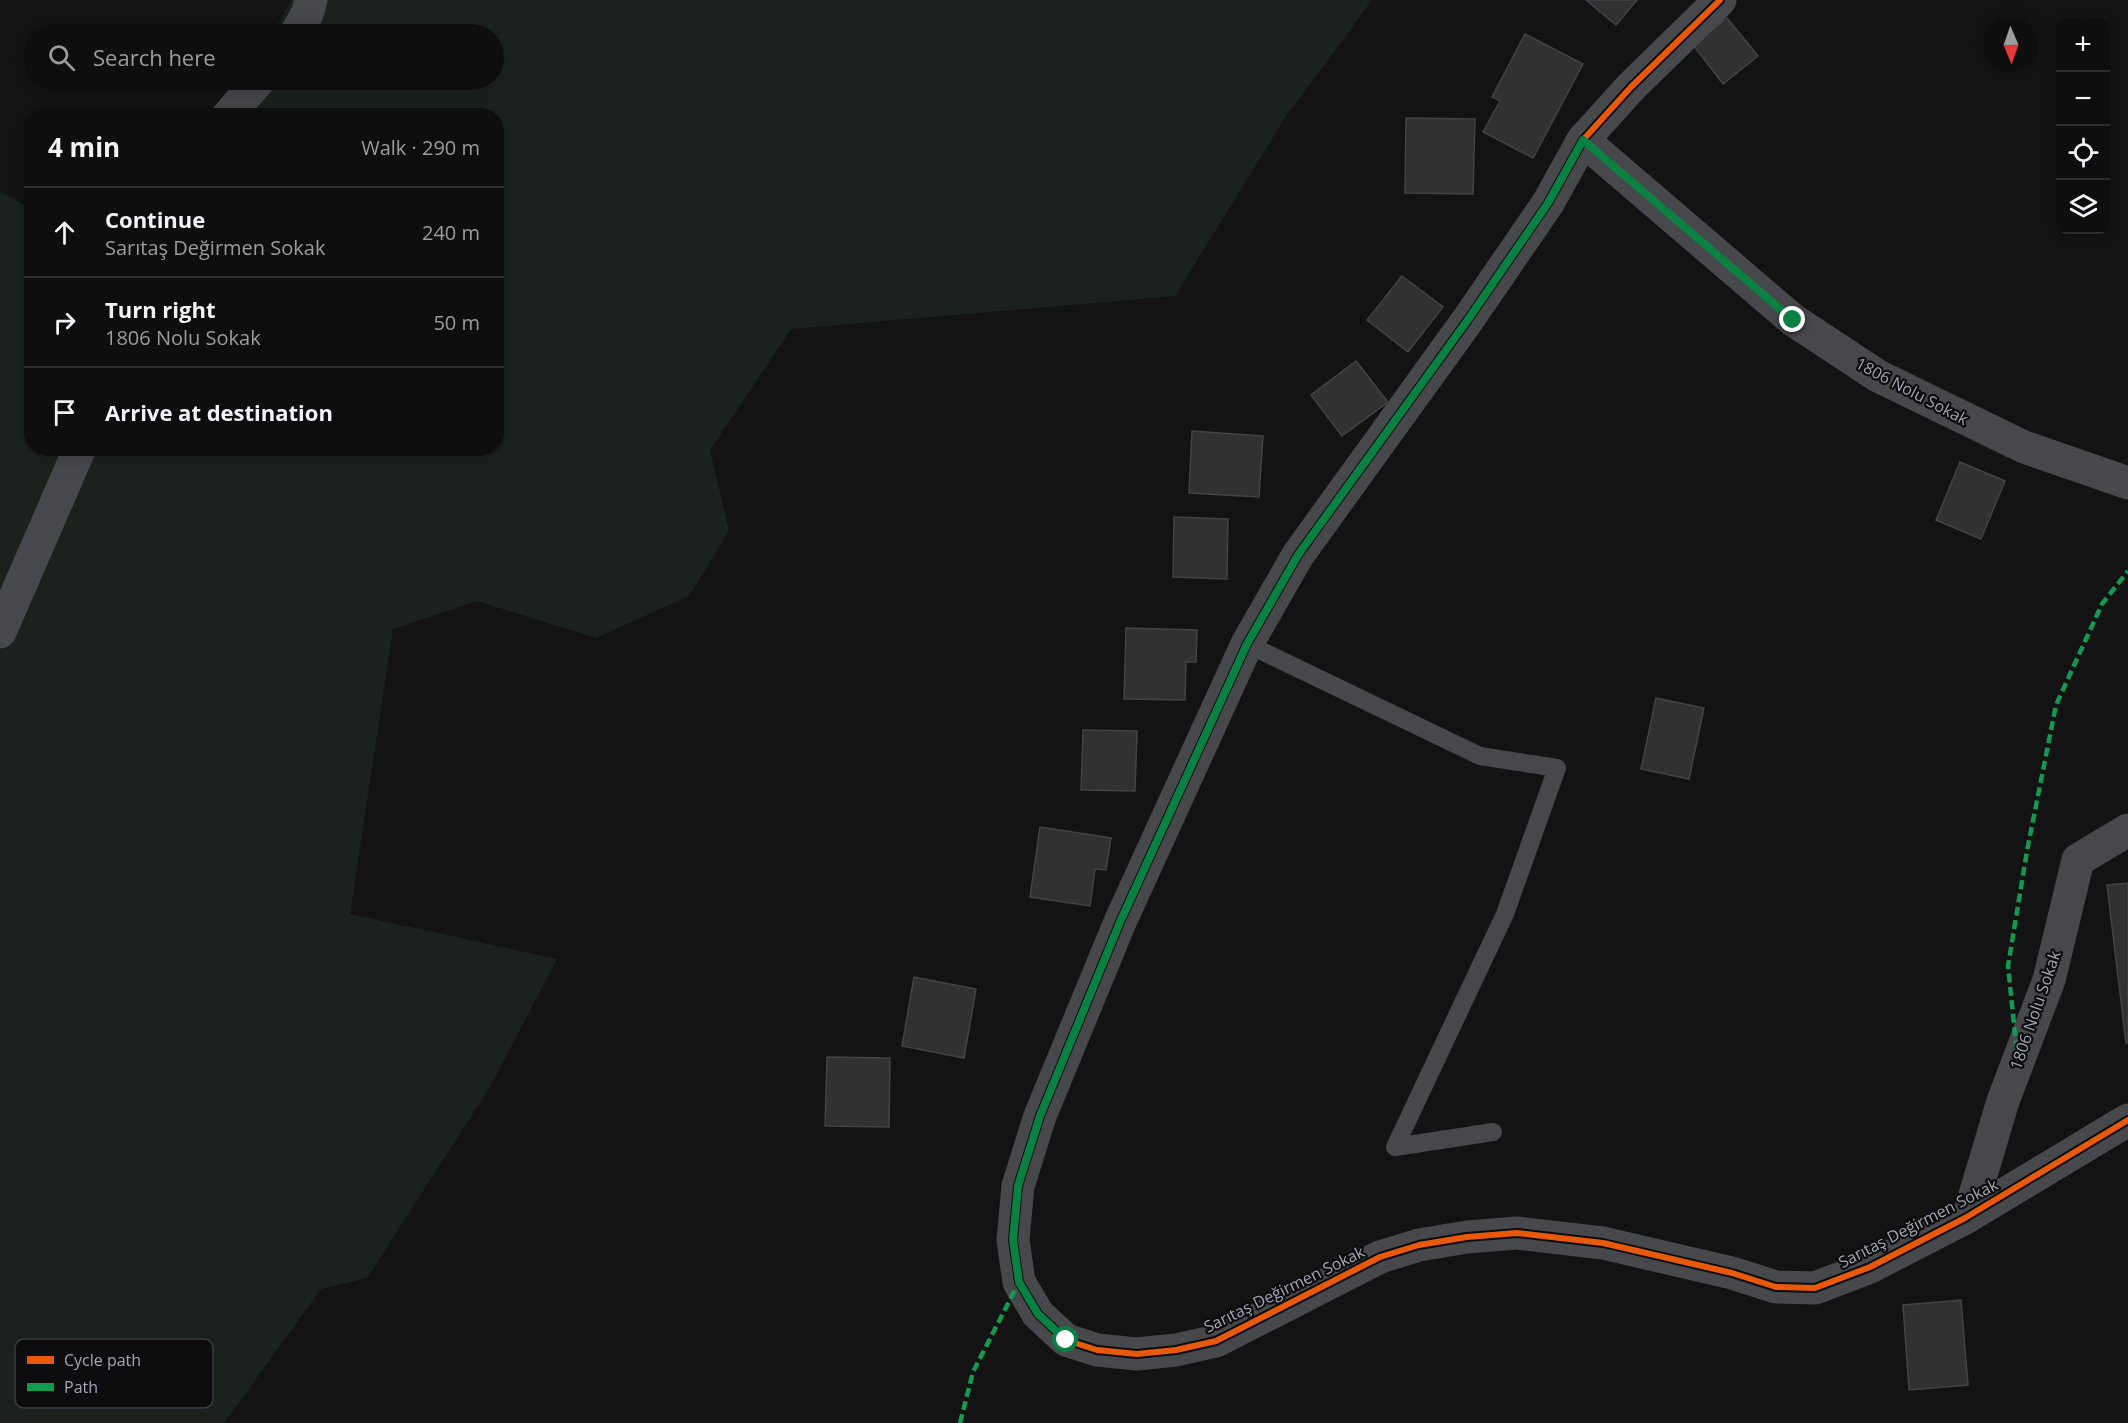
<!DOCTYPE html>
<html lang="en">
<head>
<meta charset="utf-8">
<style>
	body { margin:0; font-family:"Open Sans",sans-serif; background:#1c1c1c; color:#f1f3f6 }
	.controls { position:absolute; right:18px; top:18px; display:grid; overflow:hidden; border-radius:12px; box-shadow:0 3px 15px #0003 }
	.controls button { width:54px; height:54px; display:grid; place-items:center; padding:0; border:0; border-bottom:2px solid #2e2e2e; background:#0e0e0e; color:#f1f3f6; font:30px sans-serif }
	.compass { position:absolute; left:1984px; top:18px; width:54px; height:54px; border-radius:50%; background:#0e0e0e; box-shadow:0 3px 15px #0003; rotate:178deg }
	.stop { position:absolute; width:18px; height:18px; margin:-14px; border:4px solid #0b8043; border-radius:50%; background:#fff }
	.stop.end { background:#0b8043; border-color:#fff; box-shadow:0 2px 6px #0008 }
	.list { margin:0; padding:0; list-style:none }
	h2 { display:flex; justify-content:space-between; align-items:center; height:78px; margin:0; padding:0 24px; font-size:26px }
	h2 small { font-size:20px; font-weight:400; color:#9b9c9e }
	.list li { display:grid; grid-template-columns:39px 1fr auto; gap:18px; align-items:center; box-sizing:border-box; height:90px; padding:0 24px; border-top:2px solid #2e2e2e }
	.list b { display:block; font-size:22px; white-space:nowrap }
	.list p { margin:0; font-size:20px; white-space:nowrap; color:#9b9c9e }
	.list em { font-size:20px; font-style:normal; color:#9b9c9e }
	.icon { flex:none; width:33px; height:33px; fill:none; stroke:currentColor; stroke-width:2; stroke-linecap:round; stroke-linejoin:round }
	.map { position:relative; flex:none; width:2128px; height:1423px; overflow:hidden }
	.search { position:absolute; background:#0e0e0e; box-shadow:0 3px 15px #0003; left:24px; top:24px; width:480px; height:66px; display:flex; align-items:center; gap:15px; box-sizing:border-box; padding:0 21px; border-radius:33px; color:#9b9c9e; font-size:22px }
	.panel { position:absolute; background:#0e0e0e; box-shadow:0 3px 15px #0003; left:24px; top:108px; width:480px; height:348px; border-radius:24px }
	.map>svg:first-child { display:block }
	.green { fill:#1b221d }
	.building { fill:#313132; stroke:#424247; stroke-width:1.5 }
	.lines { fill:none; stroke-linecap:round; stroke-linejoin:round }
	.service { stroke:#47484c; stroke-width:18 }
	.minor { stroke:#47484c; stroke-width:33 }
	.tertiary { stroke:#47484c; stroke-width:33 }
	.quiet { stroke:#139951; stroke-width:4.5; stroke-dasharray:9 4.5; stroke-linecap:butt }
	.cycleway-casing { stroke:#0d0d0f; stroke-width:10 }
	.cycleway { stroke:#e8590c; stroke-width:6 }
	.route { stroke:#0b8043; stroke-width:8 }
	.labels { text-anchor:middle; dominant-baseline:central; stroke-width:4.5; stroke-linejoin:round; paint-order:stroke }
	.street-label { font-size:16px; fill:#a3a7b5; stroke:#0d0d0f }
	.key { fill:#0d0d0f; stroke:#3a3b41; stroke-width:1.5 }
	.key-label { font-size:16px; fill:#a3a7b5 }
</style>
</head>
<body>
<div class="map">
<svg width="2128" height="1423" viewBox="0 0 2128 1423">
	<rect width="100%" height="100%" fill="#131313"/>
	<!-- green -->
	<path class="green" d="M291 0H1372L1285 118 1175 296 791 329 710 450 729 531 689 596 596 638 477 601 393 629 350 914 557 959 490 1087 367 1278 321 1289 224 1423H0V191L31 209 32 448H496V116L230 115 249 80H494V34H273Z"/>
	<!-- building -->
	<g class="building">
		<path d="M1586 0H1637L1616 25Z"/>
		<path d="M1727 18 1758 56 1723 84 1693 45Z"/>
		<path d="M1525 34 1583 64 1533 158 1483 132 1500 101 1492 97Z"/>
		<path d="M1406 118 1475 119 1473 194 1405 193Z"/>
		<path d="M1402 276 1443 307 1408 352 1367 320Z"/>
		<path d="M1356 361 1388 402 1342 436 1311 395Z"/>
		<path d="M1192 431 1263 436 1259 497 1189 493Z"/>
		<path d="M1960 462 2005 481 1981 539 1936 520Z"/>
		<path d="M1174 517 1228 519 1227 579 1173 577Z"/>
		<path d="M1126 628 1197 630 1196 662H1186L1185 700 1124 699Z"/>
		<path d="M1656 698 1704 708 1689 779 1641 769Z"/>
		<path d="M1083 730 1137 731 1135 791 1081 790Z"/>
		<path d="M1040 827 1111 838 1106 870 1095 869 1090 906 1030 897Z"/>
		<path d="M2128 883V1043H2126L2107 885Z"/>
		<path d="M914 977 976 989 964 1058 902 1046Z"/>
		<path d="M827 1057 890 1058 889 1127 825 1126Z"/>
		<path d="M1961 1300 1968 1385 1909 1390 1903 1305Z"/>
	</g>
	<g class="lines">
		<!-- service -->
		<path class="service" d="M1247 644 1480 756 1557 768 1505 914 1395 1147 1493 1132"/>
		<!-- minor -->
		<g class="minor">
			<path d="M296 34 307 14 311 0"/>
			<path d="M228 116 259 80"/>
			<path d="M1583 140 1793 320 1878 376 2024 447 2128 483"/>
			<path d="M0 632 80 448"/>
			<path d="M1969 1215 2003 1101 2049 980 2078 860 2128 830"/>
		</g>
		<!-- tertiary -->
		<path class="tertiary" d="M1720 0 1631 87 1583 140 1548 203 1467 321 1298 555 1247 644 1120 922 1040 1116 1018 1186 1013 1240 1019 1282 1038 1314 1066 1340 1097 1350 1137 1354 1176 1350 1216 1341 1380 1257 1419 1245 1467 1237 1517 1233 1603 1243 1732 1273 1776 1287 1815 1288 1870 1267 1965 1218 2128 1120"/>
		<!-- quiet -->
		<g class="quiet">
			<path d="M2018 1063 2008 966 2027 851 2056 705 2102 604 2128 571"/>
			<path d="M960 1423 973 1372 1019 1282"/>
		</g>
		<defs>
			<path id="cycleway" d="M1720 0 1631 87 1583 140 1548 203 1467 321 1298 555 1247 644 1120 922 1040 1116 1018 1186 1013 1240 1019 1282 1038 1314 1066 1340 1097 1350 1137 1354 1176 1350 1216 1341 1380 1257 1419 1245 1467 1237 1517 1233 1603 1243 1732 1273 1776 1287 1815 1288 1870 1267 1965 1218 2128 1120"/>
		</defs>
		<!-- cycleway casing -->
		<use href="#cycleway" class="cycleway-casing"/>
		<!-- cycleway -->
		<use href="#cycleway" class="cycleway"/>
	</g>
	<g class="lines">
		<!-- route -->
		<path class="route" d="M1066 1340 1038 1314 1019 1282 1013 1240 1018 1186 1040 1116 1120 922 1247 644 1298 555 1467 321 1548 203 1583 140 1793 320"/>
	</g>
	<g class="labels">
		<!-- street labels -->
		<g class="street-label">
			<text transform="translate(1912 391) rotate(28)">1806 Nolu Sokak</text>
			<text transform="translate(2035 1010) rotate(-71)">1806 Nolu Sokak</text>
			<text transform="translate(1918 1223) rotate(-27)">Sarıtaş Değirmen Sokak</text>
			<text transform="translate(1284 1289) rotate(-26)">Sarıtaş Değirmen Sokak</text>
		</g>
	</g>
	<!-- legend -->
	<rect x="15" y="1339" width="198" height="69" rx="9" class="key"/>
	<rect x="27" y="1356" width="27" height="8" fill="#e8590c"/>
	<rect x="27" y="1383" width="27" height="8" fill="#139951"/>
	<g class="key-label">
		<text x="64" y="1366">Cycle path</text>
		<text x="64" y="1393">Path</text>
	</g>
</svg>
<div class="controls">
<button>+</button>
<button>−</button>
<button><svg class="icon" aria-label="locate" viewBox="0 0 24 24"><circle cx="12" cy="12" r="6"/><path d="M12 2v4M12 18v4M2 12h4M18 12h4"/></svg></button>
<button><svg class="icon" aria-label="layers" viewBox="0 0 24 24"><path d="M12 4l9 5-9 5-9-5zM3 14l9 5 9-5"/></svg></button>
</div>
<svg class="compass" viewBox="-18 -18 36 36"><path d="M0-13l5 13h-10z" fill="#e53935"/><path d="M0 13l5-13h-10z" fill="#9b9c9e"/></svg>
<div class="stop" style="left:1066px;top:1340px"></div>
<div class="stop end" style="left:1793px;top:320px"></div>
<div class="search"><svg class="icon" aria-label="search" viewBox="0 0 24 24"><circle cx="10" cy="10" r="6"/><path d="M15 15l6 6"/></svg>Search here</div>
<section class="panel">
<h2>4 min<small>Walk · 290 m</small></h2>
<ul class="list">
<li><svg class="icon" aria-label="ahead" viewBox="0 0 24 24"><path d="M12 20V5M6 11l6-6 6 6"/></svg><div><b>Continue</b><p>Sarıtaş Değirmen Sokak</p></div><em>240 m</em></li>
<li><svg class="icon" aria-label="right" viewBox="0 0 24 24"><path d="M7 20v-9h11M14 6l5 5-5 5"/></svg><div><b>Turn right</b><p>1806 Nolu Sokak</p></div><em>50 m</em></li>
<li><svg class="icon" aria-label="arrive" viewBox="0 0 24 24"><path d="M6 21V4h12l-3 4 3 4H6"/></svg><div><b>Arrive at destination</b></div></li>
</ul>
</section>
</div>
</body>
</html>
